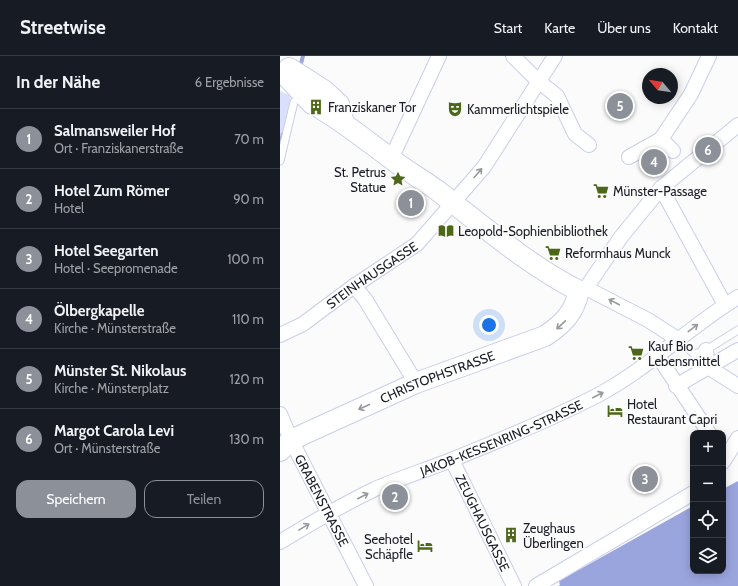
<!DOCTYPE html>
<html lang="de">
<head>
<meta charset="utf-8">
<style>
	body { margin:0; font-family:Cabin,sans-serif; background:#20242c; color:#f1f3f6 }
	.controls { position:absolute; right:12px; bottom:12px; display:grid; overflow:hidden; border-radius:8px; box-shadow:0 2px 10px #0003 }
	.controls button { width:36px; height:36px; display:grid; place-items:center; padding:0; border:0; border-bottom:1px solid #363941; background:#171b24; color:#f1f3f6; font:20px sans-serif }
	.compass { position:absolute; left:362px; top:12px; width:36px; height:36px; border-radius:50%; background:#171b24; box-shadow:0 2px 10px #0003; rotate:299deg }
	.you { position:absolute; left:209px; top:269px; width:14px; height:14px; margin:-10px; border:3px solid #fff; border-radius:50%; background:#1a73e8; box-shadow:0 0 0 6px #1a73e833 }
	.badge { display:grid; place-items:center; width:26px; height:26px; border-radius:50%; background:#8c9099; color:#fff; font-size:13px; font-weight:700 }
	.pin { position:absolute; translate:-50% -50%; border:2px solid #fff; box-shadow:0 1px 4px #0006 }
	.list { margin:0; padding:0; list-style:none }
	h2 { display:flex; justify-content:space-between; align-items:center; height:52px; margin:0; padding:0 16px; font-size:17px }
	h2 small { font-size:13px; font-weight:400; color:#9ea1a6 }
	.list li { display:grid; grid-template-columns:26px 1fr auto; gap:12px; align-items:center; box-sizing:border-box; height:60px; padding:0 16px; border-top:1px solid #363941 }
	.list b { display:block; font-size:15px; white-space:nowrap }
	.list p { margin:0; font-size:13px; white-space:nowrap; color:#9ea1a6 }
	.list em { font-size:13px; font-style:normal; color:#9ea1a6 }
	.actions { display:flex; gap:8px; padding:12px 16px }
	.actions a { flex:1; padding:9px 0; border:1px solid #8c9099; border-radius:12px; text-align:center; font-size:14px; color:#8c9099 }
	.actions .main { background:#8c9099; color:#fff }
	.icon { flex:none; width:22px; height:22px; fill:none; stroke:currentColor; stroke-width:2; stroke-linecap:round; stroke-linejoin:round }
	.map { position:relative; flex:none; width:458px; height:530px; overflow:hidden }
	header { display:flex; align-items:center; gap:24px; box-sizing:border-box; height:56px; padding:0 20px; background:#171b24; border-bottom:1px solid #363941 }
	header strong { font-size:19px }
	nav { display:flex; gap:22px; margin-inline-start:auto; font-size:14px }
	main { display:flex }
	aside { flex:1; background:#171b24 }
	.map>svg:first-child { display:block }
	.green { fill:#dae0fb }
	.water { fill:#9ba5dd }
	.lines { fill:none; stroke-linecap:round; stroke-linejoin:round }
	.stream { stroke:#9ba5dd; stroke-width:4 }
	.lane-casing { stroke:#c8ceee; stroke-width:9 }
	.street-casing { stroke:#c8ceee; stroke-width:16 }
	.secondary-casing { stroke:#c8ceee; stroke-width:22 }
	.lane { stroke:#fff; stroke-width:7 }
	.street { stroke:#fff; stroke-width:14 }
	.secondary { stroke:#fff; stroke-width:20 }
	.oneway { stroke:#98999e }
	.labels { text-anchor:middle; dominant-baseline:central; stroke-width:4; stroke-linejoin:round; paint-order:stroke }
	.poi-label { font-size:13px; fill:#1a1c27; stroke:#fbfbfb; text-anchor:start }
	.street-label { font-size:13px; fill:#1a1c27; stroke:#fbfbfb }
</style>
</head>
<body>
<header>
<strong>Streetwise</strong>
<nav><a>Start</a><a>Karte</a><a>Über uns</a><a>Kontakt</a></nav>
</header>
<main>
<aside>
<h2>In der Nähe<small>6 Ergebnisse</small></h2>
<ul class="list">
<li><span class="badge">1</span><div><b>Salmansweiler Hof</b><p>Ort · Franziskanerstraße</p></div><em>70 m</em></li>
<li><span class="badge">2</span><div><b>Hotel Zum Römer</b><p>Hotel</p></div><em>90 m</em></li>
<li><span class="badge">3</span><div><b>Hotel Seegarten</b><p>Hotel · Seepromenade</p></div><em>100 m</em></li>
<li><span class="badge">4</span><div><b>Ölbergkapelle</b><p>Kirche · Münsterstraße</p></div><em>110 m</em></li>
<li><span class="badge">5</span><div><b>Münster St. Nikolaus</b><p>Kirche · Münsterplatz</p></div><em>120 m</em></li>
<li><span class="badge">6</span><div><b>Margot Carola Levi</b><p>Ort · Münsterstraße</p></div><em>130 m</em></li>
</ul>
<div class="actions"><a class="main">Speichern</a><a>Teilen</a></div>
</aside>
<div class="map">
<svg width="458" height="530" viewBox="0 0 458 530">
	<rect width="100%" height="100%" fill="#fbfbfb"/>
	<!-- green -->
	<path class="green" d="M0 35 11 40 0 94Z"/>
	<!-- water -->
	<path class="water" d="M458 425V530H278L280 529 279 525 413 450V515H443V433Z"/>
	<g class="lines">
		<!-- stream -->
		<g class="stream">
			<path d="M20 11 23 0"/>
			<path d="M0 89 3 78"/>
		</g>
		<defs>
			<g id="lane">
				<path d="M0 105 14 46"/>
				<path d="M399 284 414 298 426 294 458 274"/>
			</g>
			<g id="street">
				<path d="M233 0 258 25 277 40 295 78 309 89"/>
				<path d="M393 95 381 83 411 38 429 0"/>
				<path d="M349 101 381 83"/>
				<path d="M111 103 159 0"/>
				<path d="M381 132 445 249"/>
				<path d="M74 230 85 243 136 327"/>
				<path d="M306 232 341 181 381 132 458 69"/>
				<path d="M299 235 306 232 368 264 399 284"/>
				<path id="s1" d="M0 279 23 268 74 230 137 188 204 111 275 0"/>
				<path d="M426 294 428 311 458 330"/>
				<path d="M378 300 429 377"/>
				<path d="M396 330 458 294"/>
				<path id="s2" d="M0 358 11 384 86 530"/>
				<path id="s3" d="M172 404 234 530"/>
				<path d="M443 406 458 382"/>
				<path id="s4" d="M0 486C31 467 62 449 95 433 120 422 146 414 171 404 221 384 272 363 320 338 371 310 409 271 458 241"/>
				<path d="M256 530 413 437"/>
			</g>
			<g id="secondary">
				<path d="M9 12 45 35 59 48 64 67"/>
				<path d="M4 18 32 48"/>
				<path id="s5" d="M0 395 11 384 136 327 265 280C283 268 294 257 299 235 248 209 203 170 158 135 142 123 125 114 110 102 87 85 65 67 41 53"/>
			</g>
		</defs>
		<!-- lane casing -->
		<use href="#lane" class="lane-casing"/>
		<!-- street casing -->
		<use href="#street" class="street-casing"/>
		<!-- secondary casing -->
		<use href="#secondary" class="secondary-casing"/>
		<!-- lane -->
		<use href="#lane" class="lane"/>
		<!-- street -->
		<use href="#street" class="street"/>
		<!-- secondary -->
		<use href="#secondary" class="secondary"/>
	</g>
	<!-- one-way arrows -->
	<defs><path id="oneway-shaft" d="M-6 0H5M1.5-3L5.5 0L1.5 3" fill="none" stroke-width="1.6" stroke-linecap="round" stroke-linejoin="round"/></defs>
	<g class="oneway">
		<use href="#oneway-shaft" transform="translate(198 117) rotate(-50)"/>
		<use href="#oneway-shaft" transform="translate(334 246) rotate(-152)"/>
		<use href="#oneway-shaft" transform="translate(281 269) rotate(137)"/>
		<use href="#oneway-shaft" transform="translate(413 272) rotate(-38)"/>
		<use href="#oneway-shaft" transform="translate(318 339) rotate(-27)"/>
		<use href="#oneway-shaft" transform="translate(84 351) rotate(156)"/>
		<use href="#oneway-shaft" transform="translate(83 440) rotate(-27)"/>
		<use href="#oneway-shaft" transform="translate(24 471) rotate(-31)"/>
	</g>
	<!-- icons -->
	<defs>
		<symbol id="building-bare" viewBox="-9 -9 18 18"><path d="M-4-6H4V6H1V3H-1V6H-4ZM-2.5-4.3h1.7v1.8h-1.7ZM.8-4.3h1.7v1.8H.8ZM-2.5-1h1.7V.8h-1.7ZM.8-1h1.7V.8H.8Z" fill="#4d6719" stroke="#fbfbfb" stroke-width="2.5" paint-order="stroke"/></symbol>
		<symbol id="theatre-bare" viewBox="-9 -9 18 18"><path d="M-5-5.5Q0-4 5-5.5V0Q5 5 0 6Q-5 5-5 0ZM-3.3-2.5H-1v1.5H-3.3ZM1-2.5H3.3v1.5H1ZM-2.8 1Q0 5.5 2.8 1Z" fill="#4d6719" stroke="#fbfbfb" stroke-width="2.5" paint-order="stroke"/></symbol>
		<symbol id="sight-bare" viewBox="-9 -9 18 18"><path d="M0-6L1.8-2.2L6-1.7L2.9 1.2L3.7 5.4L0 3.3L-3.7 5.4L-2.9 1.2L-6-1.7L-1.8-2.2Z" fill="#4d6719" stroke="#fbfbfb" stroke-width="2.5" paint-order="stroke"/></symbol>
		<symbol id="supermarket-bare" viewBox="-9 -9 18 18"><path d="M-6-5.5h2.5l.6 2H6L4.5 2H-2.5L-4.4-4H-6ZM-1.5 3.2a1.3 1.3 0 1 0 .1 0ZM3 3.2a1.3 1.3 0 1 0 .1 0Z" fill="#4d6719" stroke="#fbfbfb" stroke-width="2.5" paint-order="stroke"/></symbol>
		<symbol id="library-bare" viewBox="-9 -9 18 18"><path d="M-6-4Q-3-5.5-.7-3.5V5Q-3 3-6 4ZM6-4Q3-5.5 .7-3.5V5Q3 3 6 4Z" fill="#4d6719" stroke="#fbfbfb" stroke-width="2.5" paint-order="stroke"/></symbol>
		<symbol id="hotel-bare" viewBox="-9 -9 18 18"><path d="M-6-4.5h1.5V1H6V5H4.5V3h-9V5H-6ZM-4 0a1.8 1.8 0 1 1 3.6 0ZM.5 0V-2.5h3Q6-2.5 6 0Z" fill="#4d6719" stroke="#fbfbfb" stroke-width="2.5" paint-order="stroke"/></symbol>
	</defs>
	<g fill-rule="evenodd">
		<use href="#building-bare" x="25" y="40" width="22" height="22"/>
		<use href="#theatre-bare" x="164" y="42" width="22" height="22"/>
		<use href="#sight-bare" x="107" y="112" width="22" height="22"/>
		<use href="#supermarket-bare" x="310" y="124" width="22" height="22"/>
		<use href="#library-bare" x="155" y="164" width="22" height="22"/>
		<use href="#supermarket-bare" x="262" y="186" width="22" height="22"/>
		<use href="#supermarket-bare" x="345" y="286" width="22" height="22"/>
		<use href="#hotel-bare" x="324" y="344" width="22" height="22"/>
		<use href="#building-bare" x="220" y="468" width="22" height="22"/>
		<use href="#hotel-bare" x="134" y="479" width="22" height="22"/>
	</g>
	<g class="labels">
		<!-- poi labels -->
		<g class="poi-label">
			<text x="48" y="51">Franziskaner Tor</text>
			<text x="187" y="53">Kammerlichtspiele</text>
			<text x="106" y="116" text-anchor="end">St. Petrus<tspan x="106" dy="15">Statue</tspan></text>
			<text x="333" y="135">Münster-Passage</text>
			<text x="178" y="175">Leopold-Sophienbibliothek</text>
			<text x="285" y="197">Reformhaus Munck</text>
			<text x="368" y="290">Kauf Bio<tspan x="368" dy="15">Lebensmittel</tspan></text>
			<text x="347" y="348">Hotel<tspan x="347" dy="15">Restaurant Capri</tspan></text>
			<text x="243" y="472">Zeughaus<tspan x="243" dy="15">Überlingen</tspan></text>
			<text x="133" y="483" text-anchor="end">Seehotel<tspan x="133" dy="15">Schäpfle</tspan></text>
		</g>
		<!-- street labels -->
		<g class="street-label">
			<text stroke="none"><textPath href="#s1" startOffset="110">STEINHAUSGASSE</textPath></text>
			<text stroke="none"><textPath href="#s5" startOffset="175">CHRISTOPHSTRASSE</textPath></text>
			<text stroke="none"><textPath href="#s4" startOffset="245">JAKOB-KESSENRING-STRASSE</textPath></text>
			<text stroke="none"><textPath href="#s2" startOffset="96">GRABENSTRASSE</textPath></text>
			<text stroke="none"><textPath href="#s3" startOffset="70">ZEUGHAUSGASSE</textPath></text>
		</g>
	</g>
</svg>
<div class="controls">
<button>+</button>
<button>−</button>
<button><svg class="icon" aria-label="locate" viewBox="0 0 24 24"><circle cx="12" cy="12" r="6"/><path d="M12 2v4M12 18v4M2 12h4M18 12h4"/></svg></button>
<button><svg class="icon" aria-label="layers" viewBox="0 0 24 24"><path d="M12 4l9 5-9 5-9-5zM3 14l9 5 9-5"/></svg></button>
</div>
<svg class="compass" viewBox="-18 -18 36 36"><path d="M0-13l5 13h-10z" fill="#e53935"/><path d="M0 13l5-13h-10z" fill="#9ea1a6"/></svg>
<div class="you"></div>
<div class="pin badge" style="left:131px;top:147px">1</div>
<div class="pin badge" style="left:115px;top:441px">2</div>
<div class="pin badge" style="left:365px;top:423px">3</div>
<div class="pin badge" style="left:374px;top:106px">4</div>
<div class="pin badge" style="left:340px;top:50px">5</div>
<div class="pin badge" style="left:428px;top:94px">6</div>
</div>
</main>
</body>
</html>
